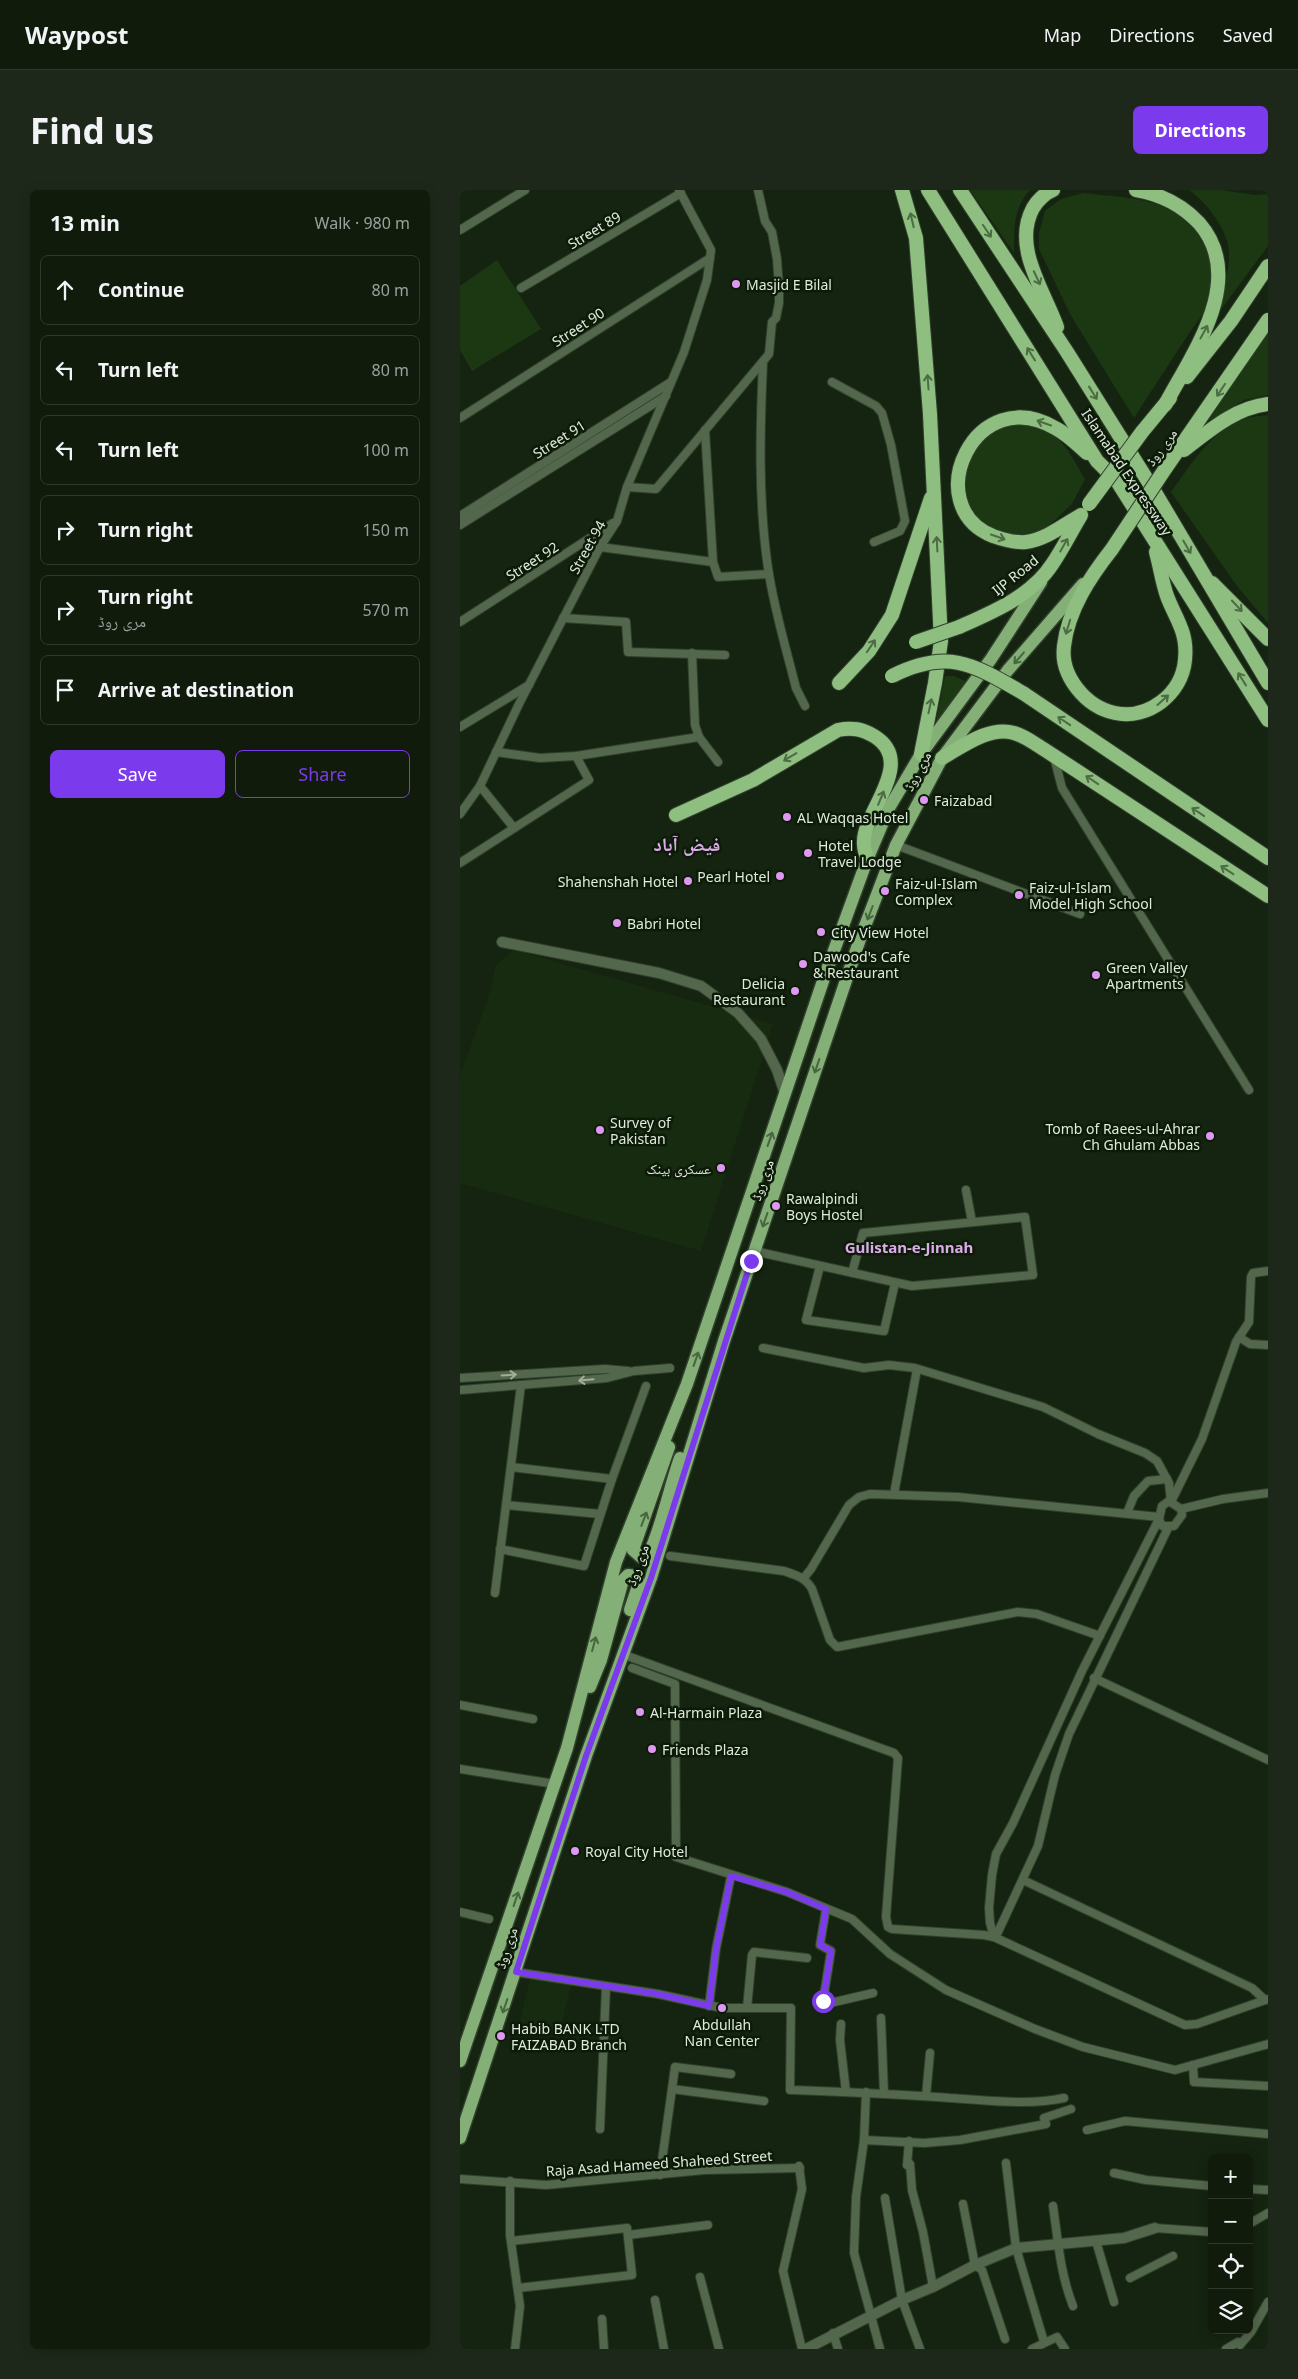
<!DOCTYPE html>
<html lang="en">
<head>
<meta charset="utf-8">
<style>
	body { margin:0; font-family:"Noto Sans","Noto Naskh Arabic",sans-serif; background:#1e281a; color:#f1f3f6 }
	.controls { position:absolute; right:15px; bottom:15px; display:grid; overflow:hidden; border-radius:8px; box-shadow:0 2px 12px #0003 }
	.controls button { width:45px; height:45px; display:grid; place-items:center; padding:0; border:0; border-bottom:1px solid #30392d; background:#101b0c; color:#f1f3f6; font:25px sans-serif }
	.stop { position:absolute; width:15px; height:15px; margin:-11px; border:4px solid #7c3aed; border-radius:50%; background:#fff }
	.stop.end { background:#7c3aed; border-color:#fff; box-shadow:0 1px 5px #0008 }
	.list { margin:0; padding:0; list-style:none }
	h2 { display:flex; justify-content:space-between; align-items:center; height:65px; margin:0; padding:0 20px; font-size:21px }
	h2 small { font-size:16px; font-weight:400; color:#9ca19d }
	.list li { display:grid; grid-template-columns:32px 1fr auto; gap:15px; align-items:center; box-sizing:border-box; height:70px; margin:0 10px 10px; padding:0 10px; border:1px solid #30392d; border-radius:8px }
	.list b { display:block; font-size:19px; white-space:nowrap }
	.list p { margin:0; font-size:16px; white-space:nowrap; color:#9ca19d }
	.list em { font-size:16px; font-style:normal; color:#9ca19d }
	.actions { display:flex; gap:10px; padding:15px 20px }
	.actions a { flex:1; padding:11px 0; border:1px solid #7c3aed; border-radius:8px; text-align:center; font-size:18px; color:#7c3aed }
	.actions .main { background:#7c3aed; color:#fff }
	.icon { flex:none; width:28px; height:28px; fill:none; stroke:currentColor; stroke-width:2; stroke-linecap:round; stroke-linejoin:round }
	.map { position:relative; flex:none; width:808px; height:2159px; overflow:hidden; border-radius:8px }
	header { display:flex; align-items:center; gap:30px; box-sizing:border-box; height:70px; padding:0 25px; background:#101b0c; border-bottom:1px solid #30392d }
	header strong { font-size:24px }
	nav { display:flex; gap:28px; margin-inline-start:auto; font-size:18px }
	.intro { display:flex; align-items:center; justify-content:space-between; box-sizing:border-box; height:120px; padding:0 30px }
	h1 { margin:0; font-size:35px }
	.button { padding:12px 22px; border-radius:8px; background:#7c3aed; color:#fff; font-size:18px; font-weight:700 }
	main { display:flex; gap:30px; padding:0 30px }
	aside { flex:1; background:#101b0c; border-radius:8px; box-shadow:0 2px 12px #0003 }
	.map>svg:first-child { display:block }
	.built { fill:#172b11 }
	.green { fill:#1c3813 }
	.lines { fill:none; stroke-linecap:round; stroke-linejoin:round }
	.minor-casing { stroke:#31402d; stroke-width:10 }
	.tertiary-casing { stroke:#31402d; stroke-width:12 }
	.primary-casing { stroke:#31402d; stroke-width:15 }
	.trunk-casing { stroke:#31402d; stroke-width:16 }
	.minor { stroke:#52674c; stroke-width:8 }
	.tertiary { stroke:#52674c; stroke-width:10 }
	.primary { stroke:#84b078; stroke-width:12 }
	.trunk { stroke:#8ebe80; stroke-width:14 }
	.trunk-bridge-casing { stroke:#31402d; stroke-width:16; stroke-linecap:butt }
	.trunk-bridge { stroke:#8ebe80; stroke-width:14 }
	.oneway { stroke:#4d6c44 }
	.oneway2 { stroke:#486640 }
	.oneway3 { stroke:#a0ae9b }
	.route { stroke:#7c3aed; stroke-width:6 }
	.poi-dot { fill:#df98f2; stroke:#0c1b07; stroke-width:2 }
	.labels { text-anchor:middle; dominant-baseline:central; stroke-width:5; stroke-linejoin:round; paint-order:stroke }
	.street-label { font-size:14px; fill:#dfe9dc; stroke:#0c1b07 }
	.poi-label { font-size:14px; fill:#dfe9dc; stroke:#0c1b07; text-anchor:start }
	.neighbourhood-label { font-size:15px; font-weight:bold; fill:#dcabe9; stroke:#0c1b07 }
	.district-label { font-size:19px; font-weight:bold; fill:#dcabe9; stroke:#0c1b07 }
</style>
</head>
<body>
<header>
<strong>Waypost</strong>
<nav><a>Map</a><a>Directions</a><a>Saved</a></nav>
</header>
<div class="intro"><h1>Find us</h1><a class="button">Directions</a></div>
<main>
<aside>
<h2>13 min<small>Walk · 980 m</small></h2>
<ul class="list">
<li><svg class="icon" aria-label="ahead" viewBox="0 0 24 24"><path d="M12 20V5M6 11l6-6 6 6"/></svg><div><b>Continue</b></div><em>80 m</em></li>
<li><svg class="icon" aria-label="left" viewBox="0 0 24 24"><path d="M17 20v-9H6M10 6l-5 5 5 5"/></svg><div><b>Turn left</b></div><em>80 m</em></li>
<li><svg class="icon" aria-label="left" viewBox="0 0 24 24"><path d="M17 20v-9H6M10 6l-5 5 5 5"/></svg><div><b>Turn left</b></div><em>100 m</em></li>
<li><svg class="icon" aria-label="right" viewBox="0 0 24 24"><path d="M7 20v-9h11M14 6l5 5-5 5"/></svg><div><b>Turn right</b></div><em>150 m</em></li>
<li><svg class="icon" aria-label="right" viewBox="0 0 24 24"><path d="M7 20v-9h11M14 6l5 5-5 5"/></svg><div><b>Turn right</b><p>مری روڈ</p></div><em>570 m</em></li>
<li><svg class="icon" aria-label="arrive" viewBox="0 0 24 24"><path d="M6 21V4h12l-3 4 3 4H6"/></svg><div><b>Arrive at destination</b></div></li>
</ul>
<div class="actions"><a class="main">Save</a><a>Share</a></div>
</aside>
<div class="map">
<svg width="808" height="2159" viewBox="0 0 808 2159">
	<rect width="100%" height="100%" fill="#152410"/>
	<!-- built -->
	<g class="built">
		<path d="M54 760 313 834 241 1061 0 993V886L28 808 36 775Z"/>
		<path d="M71 1785 111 1795 99 1845 59 1835Z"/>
	</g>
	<!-- green -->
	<g class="green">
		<path d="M510 0H570C553 18 554 40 554 63Z"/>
		<path d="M729 0H760L795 5 808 4V56L760 121C763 103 769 83 769 64 770 43 746 11 729 0Z"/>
		<path d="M623 3C673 9 718 6 745 56 753 71 755 92 750 108 746 123 734 135 726 148 709 174 691 201 674 228L610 124 579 59V43L585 21 601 9Z"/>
		<path d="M37 70 81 139 12 181 0 160V96Z"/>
		<path d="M808 142V205L784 210 748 231Z"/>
		<path d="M808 225V433L777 396 711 302C731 275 749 243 781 230 789 227 799 226 808 225Z"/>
		<path d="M564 234C603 242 606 258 625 289L612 314 583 341 564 346 541 344 516 326 506 309 505 274 513 258 540 237Z"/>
		<path d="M485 486H494L505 491 476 532Z"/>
	</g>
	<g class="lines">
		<defs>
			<g id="minor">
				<path d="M0 40 65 0"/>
				<path d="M61 98 221 3"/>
				<path d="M303 172C300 240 298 310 308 378 314 419 326 458 336 498L345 516"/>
				<path d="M372 192 416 216 422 223 431 255 445 331 440 341 414 352"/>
				<path d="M0 228 250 68"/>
				<path d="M245 240 253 372 258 387 309 384"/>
				<path d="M167 297 196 299 309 164 312 132 316 128 319 113V98L317 69 312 42 305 31 298 0"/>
				<path d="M0 326 211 192"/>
				<path d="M0 335 206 206"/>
				<path d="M140 357 253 372"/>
				<path d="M103 428 166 432 168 462 265 465"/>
				<path d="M0 432 153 333"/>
				<path d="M232 463 235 535 239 547 258 572"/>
				<path d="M0 537 69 495"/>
				<path d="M36 562 80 568 116 566 239 547"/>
				<path d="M594 567 602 598 789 900"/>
				<path d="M20 596 54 638"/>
				<path d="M0 624 20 596 59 514 140 357 157 331 167 297 224 162 247 90 251 60 219 0"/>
				<path d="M436 655 620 724"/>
				<path d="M0 673 129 590 116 566"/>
				<path d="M506 1000 512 1032"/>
				<path d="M295 1060 303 1063 452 1096 573 1085 565 1027 403 1043 392 1083"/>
				<path d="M360 1076 346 1130 424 1141 435 1093"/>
				<path d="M779 1147 790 1154 808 1155"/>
				<path d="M303 1158 404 1178 429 1175 455 1178 583 1217 638 1244 685 1263 697 1271 709 1293 711 1312"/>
				<path d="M0 1188 145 1179 168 1181"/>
				<path d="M0 1200 147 1188 174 1181 210 1178"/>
				<path d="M51 1277 152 1289"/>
				<path d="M434 1304 457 1179"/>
				<path d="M709 1311 721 1319 722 1325 714 1336H702L699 1329 702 1316Z"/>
				<path d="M711 1312 742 1249 776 1152 789 1132 791 1087 793 1083 808 1081"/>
				<path d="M46 1315 140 1324"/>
				<path d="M721 1319 763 1309 808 1303"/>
				<path d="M667 1323 674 1306 688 1291 707 1289"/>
				<path d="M40 1359 124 1376 152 1289 186 1196"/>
				<path d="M210 1366 324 1381C336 1385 346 1388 352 1399L370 1450 377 1457 558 1422 577 1424 640 1446"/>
				<path d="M343 1389 351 1379 389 1315 399 1307 410 1304 498 1307 699 1327"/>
				<path d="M35 1403 61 1195"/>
				<path d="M162 1464 434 1563 438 1568 426 1727 428 1737 432 1739 524 1745 534 1747 725 1835 737 1834 808 1809"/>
				<path d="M172 1478 215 1494 216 1667 327 1702 392 1729 430 1764 486 1800 575 1839 623 1857 715 1880 808 1854"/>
				<path d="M634 1488 808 1570"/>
				<path d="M0 1515 73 1529"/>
				<path d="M0 1579 95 1594"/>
				<path d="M563 1690 792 1798 805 1810"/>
				<path d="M366 1719 360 1755 371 1761 363 1811 366 1814 413 1803"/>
				<path d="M0 1722 29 1729"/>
				<path d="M534 1747 530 1733 529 1718 532 1685 536 1664 553 1633 622 1481 699 1329"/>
				<path d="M534 1747 538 1742 578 1656 595 1585 609 1544 708 1338"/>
				<path d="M56 1782 198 1804 262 1818H331L330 1900C383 1902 437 1904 490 1908 528 1910 567 1916 604 1908"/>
				<path d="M249 1816 256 1759 271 1686"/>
				<path d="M287 1818 292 1765 294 1762 347 1768"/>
				<path d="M421 1828 424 1904"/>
				<path d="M381 1834 380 1850 386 1902"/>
				<path d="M733 1875 734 1892 808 1896"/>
				<path d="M212 1899 304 1911"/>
				<path d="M466 1906 470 1863"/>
				<path d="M140 1939 146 1797"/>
				<path d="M627 1940 665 1931 808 1944"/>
				<path d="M404 1950 406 1902"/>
				<path d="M449 1951 447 1975 450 1974 452 2000 463 2042 473 2097"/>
				<path d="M546 1973 556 2058 584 2152"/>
				<path d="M339 1976 342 1999 323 2081 342 2159"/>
				<path d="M654 1983 686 1990 752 1996"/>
				<path d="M200 1985 215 1877 271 1884"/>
				<path d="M0 1989 86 1995 244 1980 340 1978"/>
				<path d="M50 1991V2045L60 2116 55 2159"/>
				<path d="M789 1999 808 2000"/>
				<path d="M425 2008 442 2110 460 2159"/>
				<path d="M503 2014 515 2075 522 2080 545 2149"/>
				<path d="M593 2016C598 2050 600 2083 613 2116"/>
				<path d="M789 2034 808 2023"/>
				<path d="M695 2038 752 2042"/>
				<path d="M168 2045 248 2035"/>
				<path d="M51 2051 167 2038 172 2085 58 2098"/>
				<path d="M636 2051 654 2112"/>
				<path d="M240 2087 259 2159"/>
				<path d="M670 2088 713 2066"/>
				<path d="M195 2110 204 2159"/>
				<path d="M142 2129 144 2159"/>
				<path d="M373 2143 378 2159"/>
				<path d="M780 2155 791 2142 808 2112"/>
				<path d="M420 2159 394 2063 396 2007 404 1950 464 1953 500 1950 586 1934 584 1928 611 1919"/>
				<path d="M572 2159 597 2147 605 2159"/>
				<path d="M766 2159 778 2152"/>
			</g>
			<g id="tertiary">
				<path d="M42 752 199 783 241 796 278 823 301 849 317 880 325 904"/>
				<path d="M346 2159 442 2110 473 2097 515 2075 556 2058 664 2048 695 2038"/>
			</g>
			<g id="primary">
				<path d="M209 1257 173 1360 181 1367C183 1365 186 1365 188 1363 197 1354 213 1285 220 1268"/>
				<path d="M130 1497 141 1470 163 1390 168 1385 176 1386 179 1393 170 1420"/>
				<path d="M0 1871 107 1558 156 1372 227 1194 364 788 407 670 429 618 461 564 531 469 581 392"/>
				<path d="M0 1948 126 1566 191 1388 264 1151 400 749 436 655 482 568 548 480 623 394"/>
			</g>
			<g id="trunk">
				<path d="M442 0 456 48 470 224 481 451 475 493 461 564"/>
				<path d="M468 0 637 271 657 291 808 530"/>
				<path d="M500 0 607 162 696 304 808 493"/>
				<path d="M593 0C585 3 577 11 573 18 552 57 584 100 597 137"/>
				<path d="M676 0C700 4 722 15 739 33 788 89 732 164 705 215"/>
				<path d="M727 187 771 131 808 76"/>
				<path d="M682 242 710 208"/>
				<path d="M724 260C750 240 775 218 808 214"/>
				<path d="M705 279 808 130"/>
				<path d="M621 325C605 334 585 350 566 352 554 353 544 350 533 346 458 316 515 189 597 239 608 245 618 255 627 263"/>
				<path d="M652 359C630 387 608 420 604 456 600 486 626 517 655 523 688 530 722 504 725 470 728 442 716 430 707 406 702 392 700 376 696 362"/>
				<path d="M752 393 808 449"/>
				<path d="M499 437C533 422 572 406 593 373 603 358 611 342 620 327"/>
				<path d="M379 493 409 461 432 425 471 308"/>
				<path d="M563 503 808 668"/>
				<path d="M482 568C503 556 529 536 554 543 565 546 575 554 585 560L808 706"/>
				<path d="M216 625 293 590 378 540C392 537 402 539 414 546 457 572 404 621 404 651 403 657 406 664 407 670"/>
			</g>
		</defs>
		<!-- minor casing -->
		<use href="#minor" class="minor-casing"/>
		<!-- tertiary casing -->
		<use href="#tertiary" class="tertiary-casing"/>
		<!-- primary casing -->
		<use href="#primary" class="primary-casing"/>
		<!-- trunk casing -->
		<use href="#trunk" class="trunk-casing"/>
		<!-- minor -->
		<use href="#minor" class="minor"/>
		<!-- tertiary -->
		<use href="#tertiary" class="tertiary"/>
		<!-- primary -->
		<use href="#primary" class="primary"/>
		<!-- trunk -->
		<use href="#trunk" class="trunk"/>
		<defs>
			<g id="trunk-bridge">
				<path d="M629 314 682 242"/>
				<path d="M652 359 705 279"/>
				<path d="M456 452 499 437"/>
				<path d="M432 486C488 458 513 474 563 503"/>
			</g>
		</defs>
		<!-- trunk-bridge casing -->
		<use href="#trunk-bridge" class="trunk-bridge-casing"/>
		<!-- trunk-bridge -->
		<use href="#trunk-bridge" class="trunk-bridge"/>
	</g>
	<!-- one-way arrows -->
	<defs><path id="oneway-shaft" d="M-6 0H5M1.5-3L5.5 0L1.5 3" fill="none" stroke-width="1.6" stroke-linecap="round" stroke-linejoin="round" transform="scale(1.25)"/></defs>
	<g class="oneway">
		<use href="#oneway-shaft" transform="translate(452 30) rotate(-103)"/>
		<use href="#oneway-shaft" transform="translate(527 41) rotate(56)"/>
		<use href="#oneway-shaft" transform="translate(577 88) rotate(65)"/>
		<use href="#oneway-shaft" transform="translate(744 142) rotate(-61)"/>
		<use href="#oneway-shaft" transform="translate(571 164) rotate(-122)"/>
		<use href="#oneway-shaft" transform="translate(468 192) rotate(-94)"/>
		<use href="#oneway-shaft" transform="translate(761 200) rotate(124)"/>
		<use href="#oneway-shaft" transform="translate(633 203) rotate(58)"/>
		<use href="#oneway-shaft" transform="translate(584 233) rotate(-161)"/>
		<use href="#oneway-shaft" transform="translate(538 347) rotate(19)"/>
		<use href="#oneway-shaft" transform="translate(477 354) rotate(-93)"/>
		<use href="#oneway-shaft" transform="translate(604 355) rotate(-60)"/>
		<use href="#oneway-shaft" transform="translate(727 357) rotate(60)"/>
		<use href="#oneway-shaft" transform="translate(777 416) rotate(47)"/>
		<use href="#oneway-shaft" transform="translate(608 437) rotate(107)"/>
		<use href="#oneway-shaft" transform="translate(411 456) rotate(-56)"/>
		<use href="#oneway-shaft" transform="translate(782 489) rotate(-122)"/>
		<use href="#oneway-shaft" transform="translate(703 510) rotate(-42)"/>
		<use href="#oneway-shaft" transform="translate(470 516) rotate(-78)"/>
		<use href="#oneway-shaft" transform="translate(604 531) rotate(-146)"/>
		<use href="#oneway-shaft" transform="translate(330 567) rotate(149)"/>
		<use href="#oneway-shaft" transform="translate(632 590) rotate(-146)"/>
		<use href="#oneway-shaft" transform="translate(421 608) rotate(-67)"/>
		<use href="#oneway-shaft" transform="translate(738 622) rotate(-146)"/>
		<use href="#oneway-shaft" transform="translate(767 680) rotate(-147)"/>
	</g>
	<g class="oneway2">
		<use href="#oneway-shaft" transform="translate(559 468) rotate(131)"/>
		<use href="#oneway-shaft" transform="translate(410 723) rotate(111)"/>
		<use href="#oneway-shaft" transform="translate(357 876) rotate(109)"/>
		<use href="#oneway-shaft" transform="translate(310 949) rotate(-71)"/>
		<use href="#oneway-shaft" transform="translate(305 1030) rotate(109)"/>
		<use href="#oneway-shaft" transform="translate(236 1169) rotate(-71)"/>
		<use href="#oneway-shaft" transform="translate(184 1329) rotate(-69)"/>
		<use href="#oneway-shaft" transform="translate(134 1454) rotate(-75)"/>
		<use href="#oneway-shaft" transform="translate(56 1709) rotate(-71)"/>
		<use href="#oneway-shaft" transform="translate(45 1816) rotate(109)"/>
	</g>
	<g class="oneway3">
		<use href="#oneway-shaft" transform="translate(49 1185) rotate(-4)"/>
		<use href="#oneway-shaft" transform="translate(126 1190) rotate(175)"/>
	</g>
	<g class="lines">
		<!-- route -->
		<path class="route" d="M291 1071 191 1388 126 1566 56 1782 198 1804 249 1816 256 1759 271 1686 327 1702 366 1719 360 1755 371 1761 363 1811"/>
	</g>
	<!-- markers -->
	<g class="poi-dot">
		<circle cx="276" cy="94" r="5"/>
		<circle cx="464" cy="610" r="5"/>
		<circle cx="327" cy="627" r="5"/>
		<circle cx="348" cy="663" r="5"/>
		<circle cx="320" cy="686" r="5"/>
		<circle cx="228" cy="691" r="5"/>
		<circle cx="425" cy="701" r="5"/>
		<circle cx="559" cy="705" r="5"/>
		<circle cx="157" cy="733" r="5"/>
		<circle cx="361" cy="742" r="5"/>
		<circle cx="343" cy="774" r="5"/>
		<circle cx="636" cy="785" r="5"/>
		<circle cx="335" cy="801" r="5"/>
		<circle cx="140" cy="940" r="5"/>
		<circle cx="750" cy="946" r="5"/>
		<circle cx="261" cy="978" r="5"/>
		<circle cx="316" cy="1016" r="5"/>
		<circle cx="180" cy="1522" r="5"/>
		<circle cx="192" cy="1559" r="5"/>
		<circle cx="115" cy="1661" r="5"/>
		<circle cx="262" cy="1818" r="5"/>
		<circle cx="41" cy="1846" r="5"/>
	</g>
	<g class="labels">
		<!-- street labels -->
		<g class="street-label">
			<text transform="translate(134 40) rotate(-31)">Street 89</text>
			<text transform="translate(118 137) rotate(-33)">Street 90</text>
			<text transform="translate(99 249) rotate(-32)">Street 91</text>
			<text transform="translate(701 257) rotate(-54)">مری روڈ</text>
			<text transform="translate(667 282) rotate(56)">Islamabad Expressway</text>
			<text transform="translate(127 357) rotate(-61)">Street 94</text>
			<text transform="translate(72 371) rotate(-33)">Street 92</text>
			<text transform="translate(555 385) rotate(-39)">IJP Road</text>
			<text transform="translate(457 581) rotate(-62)">مری روڈ</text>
			<text transform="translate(302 990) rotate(-71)">مری روڈ</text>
			<text transform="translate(177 1375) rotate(-71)">مری روڈ</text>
			<text transform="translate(46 1758) rotate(-72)">مری روڈ</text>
			<text transform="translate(199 1973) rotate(-4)">Raja Asad Hameed Shaheed Street</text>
		</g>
		<!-- poi labels -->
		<g class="poi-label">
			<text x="286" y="94">Masjid E Bilal</text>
			<text x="474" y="610">Faizabad</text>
			<text x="337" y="627">AL Waqqas Hotel</text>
			<text x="358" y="655">Hotel<tspan x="358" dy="16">Travel Lodge</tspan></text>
			<text x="310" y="686" text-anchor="end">Pearl Hotel</text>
			<text x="218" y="691" text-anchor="end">Shahenshah Hotel</text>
			<text x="435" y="693">Faiz-ul-Islam<tspan x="435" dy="16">Complex</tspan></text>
			<text x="569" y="697">Faiz-ul-Islam<tspan x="569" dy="16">Model High School</tspan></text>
			<text x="167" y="733">Babri Hotel</text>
			<text x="371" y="742">City View Hotel</text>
			<text x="353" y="766">Dawood's Cafe<tspan x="353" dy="16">&amp; Restaurant</tspan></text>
			<text x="646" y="777">Green Valley<tspan x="646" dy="16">Apartments</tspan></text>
			<text x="325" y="793" text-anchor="end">Delicia<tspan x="325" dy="16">Restaurant</tspan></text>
			<text x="150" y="932">Survey of<tspan x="150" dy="16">Pakistan</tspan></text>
			<text x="740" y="938" text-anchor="end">Tomb of Raees-ul-Ahrar<tspan x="740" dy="16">Ch Ghulam Abbas</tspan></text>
			<text x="251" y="978" text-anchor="end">عسکری بینک</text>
			<text x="326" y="1008">Rawalpindi<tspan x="326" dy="16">Boys Hostel</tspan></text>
			<text x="190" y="1522">Al-Harmain Plaza</text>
			<text x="202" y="1559">Friends Plaza</text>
			<text x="125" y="1661">Royal City Hotel</text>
			<text x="262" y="1834" text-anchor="middle">Abdullah<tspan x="262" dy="16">Nan Center</tspan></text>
			<text x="51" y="1838">Habib BANK LTD<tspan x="51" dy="16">FAIZABAD Branch</tspan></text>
		</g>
		<!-- neighbourhood labels -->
		<g class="neighbourhood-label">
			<text x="449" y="1057">Gulistan-e-Jinnah</text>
		</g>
		<!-- district labels -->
		<g class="district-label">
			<text x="227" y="654">فیض آباد</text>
		</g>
	</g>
</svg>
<div class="controls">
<button>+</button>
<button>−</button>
<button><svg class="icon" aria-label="locate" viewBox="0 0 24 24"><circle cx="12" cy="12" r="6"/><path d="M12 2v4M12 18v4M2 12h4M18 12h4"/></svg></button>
<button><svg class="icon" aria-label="layers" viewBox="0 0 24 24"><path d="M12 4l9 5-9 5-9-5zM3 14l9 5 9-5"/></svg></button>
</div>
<div class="stop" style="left:363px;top:1811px"></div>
<div class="stop end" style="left:291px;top:1071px"></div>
</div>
</main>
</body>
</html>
